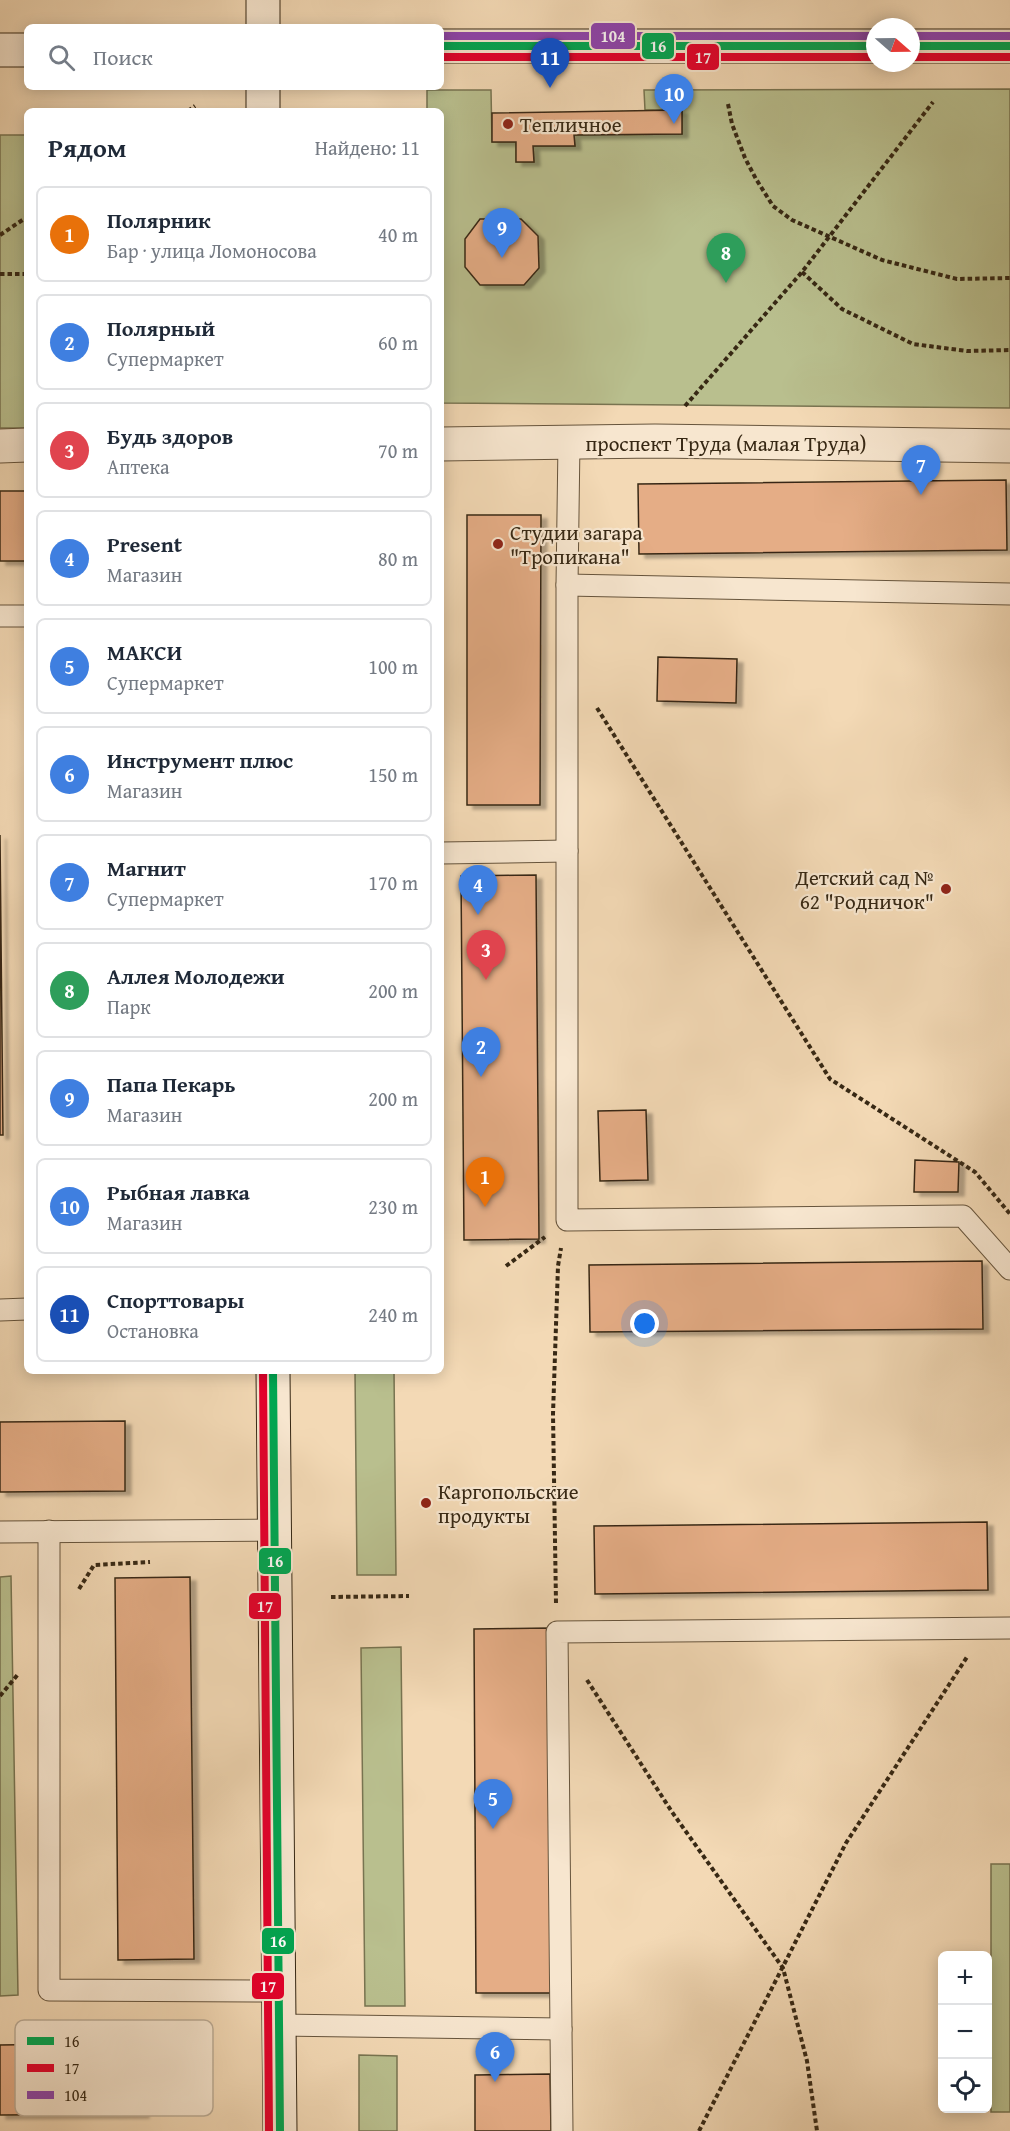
<!DOCTYPE html>
<html lang="ru">
<head>
<meta charset="utf-8">
<style>
	body { margin:0; font-family:"Gentium Book Plus",serif; background:#f6f6f7; color:#1f2937 }
	.controls { position:absolute; right:18px; bottom:18px; display:grid; overflow:hidden; border-radius:9px; box-shadow:0 3px 15px #0003 }
	.controls button { width:54px; height:54px; display:grid; place-items:center; padding:0; border:0; border-bottom:2px solid #e0e1e3; background:#fff; color:#1f2937; font:30px sans-serif }
	.compass { position:absolute; left:866px; top:18px; width:54px; height:54px; border-radius:50%; background:#fff; box-shadow:0 3px 15px #0003; rotate:110deg }
	.you { position:absolute; left:645px; top:1324px; width:21px; height:21px; margin:-15px; border:4px solid #fff; border-radius:50%; background:#1a73e8; box-shadow:0 0 0 9px #1a73e833 }
	.badge { display:grid; place-items:center; width:39px; height:39px; border-radius:50%; background:#ea580c; color:#fff; font-size:20px; font-weight:700 }
	.pin { position:absolute; translate:-50% -50px; filter:drop-shadow(0 2px 3px #0008) }
	.pin::after { content:''; position:absolute; top:32px; width:21px; height:18px; background:inherit; clip-path:polygon(0 0,100% 0,50% 100%) }
	.list { margin:0; padding:0; list-style:none }
	h2 { display:flex; justify-content:space-between; align-items:center; height:78px; margin:0; padding:0 24px; font-size:26px }
	h2 small { font-size:20px; font-weight:400; color:#747a83 }
	.list li { display:grid; grid-template-columns:39px 1fr auto; gap:18px; align-items:center; box-sizing:border-box; height:96px; margin:0 12px 12px; padding:0 12px; border:2px solid #e0e1e3; border-radius:9px }
	.list b { display:block; font-size:22px; white-space:nowrap }
	.list p { margin:0; font-size:20px; white-space:nowrap; color:#747a83 }
	.list em { font-size:20px; font-style:normal; color:#747a83 }
	.icon { flex:none; width:33px; height:33px; fill:none; stroke:currentColor; stroke-width:2; stroke-linecap:round; stroke-linejoin:round }
	.map { position:relative; flex:none; width:1010px; height:2131px; overflow:hidden }
	.search { position:absolute; background:#fff; box-shadow:0 3px 15px #0003; left:24px; top:24px; width:420px; height:66px; display:flex; align-items:center; gap:15px; box-sizing:border-box; padding:0 21px; border-radius:9px; color:#747a83; font-size:22px }
	.panel { position:absolute; background:#fff; box-shadow:0 3px 15px #0003; left:24px; top:108px; width:420px; height:1266px; border-radius:9px }
	.map>svg:first-child { display:block }
	.green { fill:#b9bf8e; stroke:#787451; stroke-width:1.5 }
	.building { fill:#e5ad86; stroke:#372814; stroke-width:1.5; filter:url(#shadow) }
	.lines { fill:none; stroke-linecap:round; stroke-linejoin:round }
	.lane-casing { stroke:#66543c; stroke-width:23 }
	.street-casing { stroke:#66543c; stroke-width:35 }
	.secondary-casing { stroke:#372814; stroke-width:35 }
	.path { stroke:#372814; stroke-width:4; stroke-dasharray:4.5 3; stroke-linecap:butt }
	.lane { stroke:#f7e6cf; stroke-width:21 }
	.street { stroke:#f7e6cf; stroke-width:33 }
	.secondary { stroke:#f7e6cf; stroke-width:33 }
	.bus-1-casing { stroke:#f7e6cf; stroke-width:12 }
	.bus-2-casing { stroke:#f7e6cf; stroke-width:12 }
	.bus-3-casing { stroke:#f7e6cf; stroke-width:12 }
	.bus-1 { stroke:#00a651; stroke-width:8 }
	.bus-2 { stroke:#e4002b; stroke-width:8 }
	.bus-3 { stroke:#8e44ad; stroke-width:8 }
	.poi-dot { fill:#8f2418; stroke:#f7e6cf; stroke-width:2 }
	.labels { text-anchor:middle; dominant-baseline:central; stroke-width:4.5; stroke-linejoin:round; paint-order:stroke }
	.poi-label { font-size:21px; fill:#372814; stroke:#f7e6cf; text-anchor:start }
	.street-label { font-size:21px; fill:#372814; stroke:#f7e6cf }
	.key { fill:#f7e6cf; stroke:#bdad97; stroke-width:1.5 }
	.key-label { font-size:16px; fill:#372814 }
	.line-badge { stroke:#f7e6cf; stroke-width:2 }
	.badge-label { font-size:16px; text-anchor:middle; font-weight:bold; fill:#fff }
</style>
</head>
<body>
<div class="map">
<svg width="1010" height="2131" viewBox="0 0 1010 2131">
	<defs>
		<filter id="shadow"><feDropShadow dx="6" dy="4" stdDeviation="1.5" flood-color="#0004"/></filter>
	</defs>
	<rect width="100%" height="100%" fill="#f3d9b5"/>
	<filter id="stains"><feTurbulence type="fractalNoise" baseFrequency=".00333" numOctaves="4"/><feColorMatrix values="0 0 0 0 .2 0 0 0 0 .09 0 0 0 0 .02 0 0 0 .5 -.17"/></filter>
	<radialGradient id="worn" r=".72"><stop offset=".6" stop-color="#630" stop-opacity="0"/><stop offset="1" stop-color="#630" stop-opacity=".3"/></radialGradient>
	<!-- green -->
	<g class="green">
		<path d="M1010 89V408L441 403V111H427V90H491L492 142H516V162H534L533 146H575L574 135 682 134V110H645L644 90Z"/>
		<rect x="0" y="135" width="27" height="293"/>
		<path d="M355 1371H394L396 1575H357Z"/>
		<path d="M11 1576 18 1995 0 1996V1577Z"/>
		<path d="M401 1647 405 2006H365L361 1648Z"/>
		<rect x="991" y="1864" width="19" height="248"/>
		<path d="M359 2055 397 2056V2131H359Z"/>
	</g>
	<!-- building -->
	<g class="building">
		<path d="M682 110V134L574 135 575 146H533L534 162H516V142H492V113Z"/>
		<path d="M480 219H521L538 236 539 268 524 285H480L465 267V239Z"/>
		<path d="M1006 480 1007 550 639 554 638 484Z"/>
		<rect x="0" y="491" width="27" height="70"/>
		<path d="M467 515H541L540 805H467Z"/>
		<path d="M658 657 737 659 736 703 657 701Z"/>
		<path d="M0 835 3 1135H0Z"/>
		<path d="M536 875 539 1239 464 1240 461 876Z"/>
		<path d="M646 1110 648 1180 600 1181 598 1111Z"/>
		<path d="M915 1160 959 1162 958 1192H914Z"/>
		<path d="M982 1261 983 1329 590 1332 589 1265Z"/>
		<path d="M125 1421V1491L0 1492V1422Z"/>
		<path d="M987 1522 988 1590 595 1594 594 1526Z"/>
		<path d="M190 1577 194 1959 118 1960 115 1578Z"/>
		<path d="M549 1628 552 1993H476L474 1629Z"/>
		<path d="M141 2043 143 2114 0 2115V2045Z"/>
		<path d="M550 2074 551 2131H475V2075Z"/>
	</g>
	<g class="lines">
		<defs>
			<g id="lane">
				<path d="M569 442 567 585V1220L963 1216 1010 1269"/>
				<path d="M567 585 1010 594"/>
				<path d="M0 616H27"/>
				<path d="M441 853 567 851"/>
				<path d="M0 1310 27 1309"/>
				<path d="M49 1531V1990L278 1991"/>
				<path d="M0 1532 275 1530"/>
				<path d="M279 2025 561 2029"/>
				<path d="M562 2131 557 1632 1010 1628"/>
			</g>
			<g id="street">
				<path d="M441 444 655 441 1010 446"/>
				<path d="M0 446 27 445"/>
			</g>
			<g id="secondary">
				<path d="M263 0V27"/>
				<path d="M441 46H875"/>
				<path d="M911 46H1010"/>
				<path d="M0 50H27"/>
				<path d="M263 111V87"/>
				<path d="M273 1371 280 2131"/>
			</g>
		</defs>
		<!-- lane casing -->
		<use href="#lane" class="lane-casing"/>
		<!-- street casing -->
		<use href="#street" class="street-casing"/>
		<!-- secondary casing -->
		<use href="#secondary" class="secondary-casing"/>
		<!-- path -->
		<g class="path">
			<path d="M728 104 732 124 745 158 756 179 773 206 792 220 882 260 957 279 1010 278"/>
			<path d="M188 111 195 106"/>
			<path d="M0 235 27 217"/>
			<path d="M802 272 842 309 913 344 967 351 1010 350"/>
			<path d="M0 274H27"/>
			<path d="M685 406 802 272 933 102"/>
			<path d="M597 708 830 1079 975 1172 1010 1214"/>
			<path d="M506 1266 545 1237"/>
			<path d="M79 1589 94 1565 150 1562"/>
			<path d="M331 1597 409 1596"/>
			<path d="M556 1603 553 1414 558 1266 561 1248"/>
			<path d="M587 1680 672 1812 783 1968 807 2061 817 2131"/>
			<path d="M0 1696 19 1673"/>
			<path d="M699 2131 846 1843 967 1657"/>
		</g>
		<!-- lane -->
		<use href="#lane" class="lane"/>
		<!-- street -->
		<use href="#street" class="street"/>
		<!-- secondary -->
		<use href="#secondary" class="secondary"/>
		<defs>
			<g id="bus-1">
				<path d="M441 46H875"/>
				<path d="M911 46H1010"/>
				<path d="M273 1371 280 2131"/>
			</g>
			<g id="bus-2">
				<path d="M441 57H875"/>
				<path d="M911 57H1010"/>
				<path d="M263 1371 269 2131"/>
			</g>
			<g id="bus-3">
				<path d="M441 36H875"/>
				<path d="M911 36H1010"/>
			</g>
		</defs>
		<!-- bus-1 casing -->
		<use href="#bus-1" class="bus-1-casing"/>
		<!-- bus-2 casing -->
		<use href="#bus-2" class="bus-2-casing"/>
		<!-- bus-3 casing -->
		<use href="#bus-3" class="bus-3-casing"/>
		<!-- bus-1 -->
		<use href="#bus-1" class="bus-1"/>
		<!-- bus-2 -->
		<use href="#bus-2" class="bus-2"/>
		<!-- bus-3 -->
		<use href="#bus-3" class="bus-3"/>
	</g>
	<!-- markers -->
	<g class="poi-dot">
		<circle cx="508" cy="124" r="6"/>
		<circle cx="498" cy="544" r="6"/>
		<circle cx="946" cy="889" r="6"/>
		<circle cx="426" cy="1503" r="6"/>
	</g>
	<g class="labels">
		<!-- poi labels -->
		<g class="poi-label">
			<text x="520" y="124">Тепличное</text>
			<text x="510" y="532">Студии загара<tspan x="510" dy="24">"Тропикана"</tspan></text>
			<text x="934" y="877" text-anchor="end">Детский сад №<tspan x="934" dy="24">62 "Родничок"</tspan></text>
			<text x="438" y="1491">Каргопольские<tspan x="438" dy="24">продукты</tspan></text>
		</g>
		<!-- street labels -->
		<g class="street-label">
			<text x="726" y="443">проспект Труда (малая Труда)</text>
		</g>
	</g>
	<!-- legend -->
	<rect x="15" y="2020" width="198" height="96" rx="9" class="key"/>
	<rect x="27" y="2037" width="27" height="8" fill="#00a651"/>
	<rect x="27" y="2064" width="27" height="8" fill="#e4002b"/>
	<rect x="27" y="2091" width="27" height="8" fill="#8e44ad"/>
	<g class="key-label">
		<text x="64" y="2047">16</text>
		<text x="64" y="2074">17</text>
		<text x="64" y="2101">104</text>
	</g>
	<g class="line-badge">
		<rect x="590" y="22" width="46" height="28" rx="6" fill="#8e44ad"/>
		<rect x="641" y="32" width="34" height="28" rx="6" fill="#00a651"/>
		<rect x="686" y="43" width="34" height="28" rx="6" fill="#e4002b"/>
		<rect x="258" y="1547" width="34" height="28" rx="6" fill="#00a651"/>
		<rect x="248" y="1592" width="34" height="28" rx="6" fill="#e4002b"/>
		<rect x="261" y="1927" width="34" height="28" rx="6" fill="#00a651"/>
		<rect x="251" y="1972" width="34" height="28" rx="6" fill="#e4002b"/>
	</g>
	<g class="badge-label">
		<text x="613" y="42">104</text>
		<text x="658" y="52">16</text>
		<text x="703" y="63">17</text>
		<text x="275" y="1567">16</text>
		<text x="265" y="1612">17</text>
		<text x="278" y="1947">16</text>
		<text x="268" y="1992">17</text>
	</g>
	<rect width="100%" height="100%" filter="url(#stains)"/>
	<rect width="100%" height="100%" fill="url(#worn)"/>
</svg>
<div class="controls">
<button>+</button>
<button>−</button>
<button><svg class="icon" aria-label="locate" viewBox="0 0 24 24"><circle cx="12" cy="12" r="6"/><path d="M12 2v4M12 18v4M2 12h4M18 12h4"/></svg></button>
</div>
<svg class="compass" viewBox="-18 -18 36 36"><path d="M0-13l5 13h-10z" fill="#e53935"/><path d="M0 13l5-13h-10z" fill="#747a83"/></svg>
<div class="you"></div>
<div class="pin badge" style="left:485px;top:1207px;background:#e8710a">1</div>
<div class="pin badge" style="left:481px;top:1077px;background:#3f7fe0">2</div>
<div class="pin badge" style="left:486px;top:980px;background:#e0444e">3</div>
<div class="pin badge" style="left:478px;top:915px;background:#3f7fe0">4</div>
<div class="pin badge" style="left:493px;top:1829px;background:#3f7fe0">5</div>
<div class="pin badge" style="left:495px;top:2082px;background:#3f7fe0">6</div>
<div class="pin badge" style="left:921px;top:495px;background:#3f7fe0">7</div>
<div class="pin badge" style="left:726px;top:283px;background:#2e9e5b">8</div>
<div class="pin badge" style="left:502px;top:258px;background:#3f7fe0">9</div>
<div class="pin badge" style="left:674px;top:124px;background:#3f7fe0">10</div>
<div class="pin badge" style="left:550px;top:88px;background:#1a4fb4">11</div>
<div class="search"><svg class="icon" aria-label="search" viewBox="0 0 24 24"><circle cx="10" cy="10" r="6"/><path d="M15 15l6 6"/></svg>Поиск</div>
<section class="panel">
<h2>Рядом<small>Найдено: 11</small></h2>
<ul class="list">
<li><span class="badge" style="background:#e8710a">1</span><div><b>Полярник</b><p>Бар · улица Ломоносова</p></div><em>40 m</em></li>
<li><span class="badge" style="background:#3f7fe0">2</span><div><b>Полярный</b><p>Супермаркет</p></div><em>60 m</em></li>
<li><span class="badge" style="background:#e0444e">3</span><div><b>Будь здоров</b><p>Аптека</p></div><em>70 m</em></li>
<li><span class="badge" style="background:#3f7fe0">4</span><div><b>Present</b><p>Магазин</p></div><em>80 m</em></li>
<li><span class="badge" style="background:#3f7fe0">5</span><div><b>МАКСИ</b><p>Супермаркет</p></div><em>100 m</em></li>
<li><span class="badge" style="background:#3f7fe0">6</span><div><b>Инструмент плюс</b><p>Магазин</p></div><em>150 m</em></li>
<li><span class="badge" style="background:#3f7fe0">7</span><div><b>Магнит</b><p>Супермаркет</p></div><em>170 m</em></li>
<li><span class="badge" style="background:#2e9e5b">8</span><div><b>Аллея Молодежи</b><p>Парк</p></div><em>200 m</em></li>
<li><span class="badge" style="background:#3f7fe0">9</span><div><b>Папа Пекарь</b><p>Магазин</p></div><em>200 m</em></li>
<li><span class="badge" style="background:#3f7fe0">10</span><div><b>Рыбная лавка</b><p>Магазин</p></div><em>230 m</em></li>
<li><span class="badge" style="background:#1a4fb4">11</span><div><b>Спорттовары</b><p>Остановка</p></div><em>240 m</em></li>
</ul>
</section>
</div>
</body>
</html>
